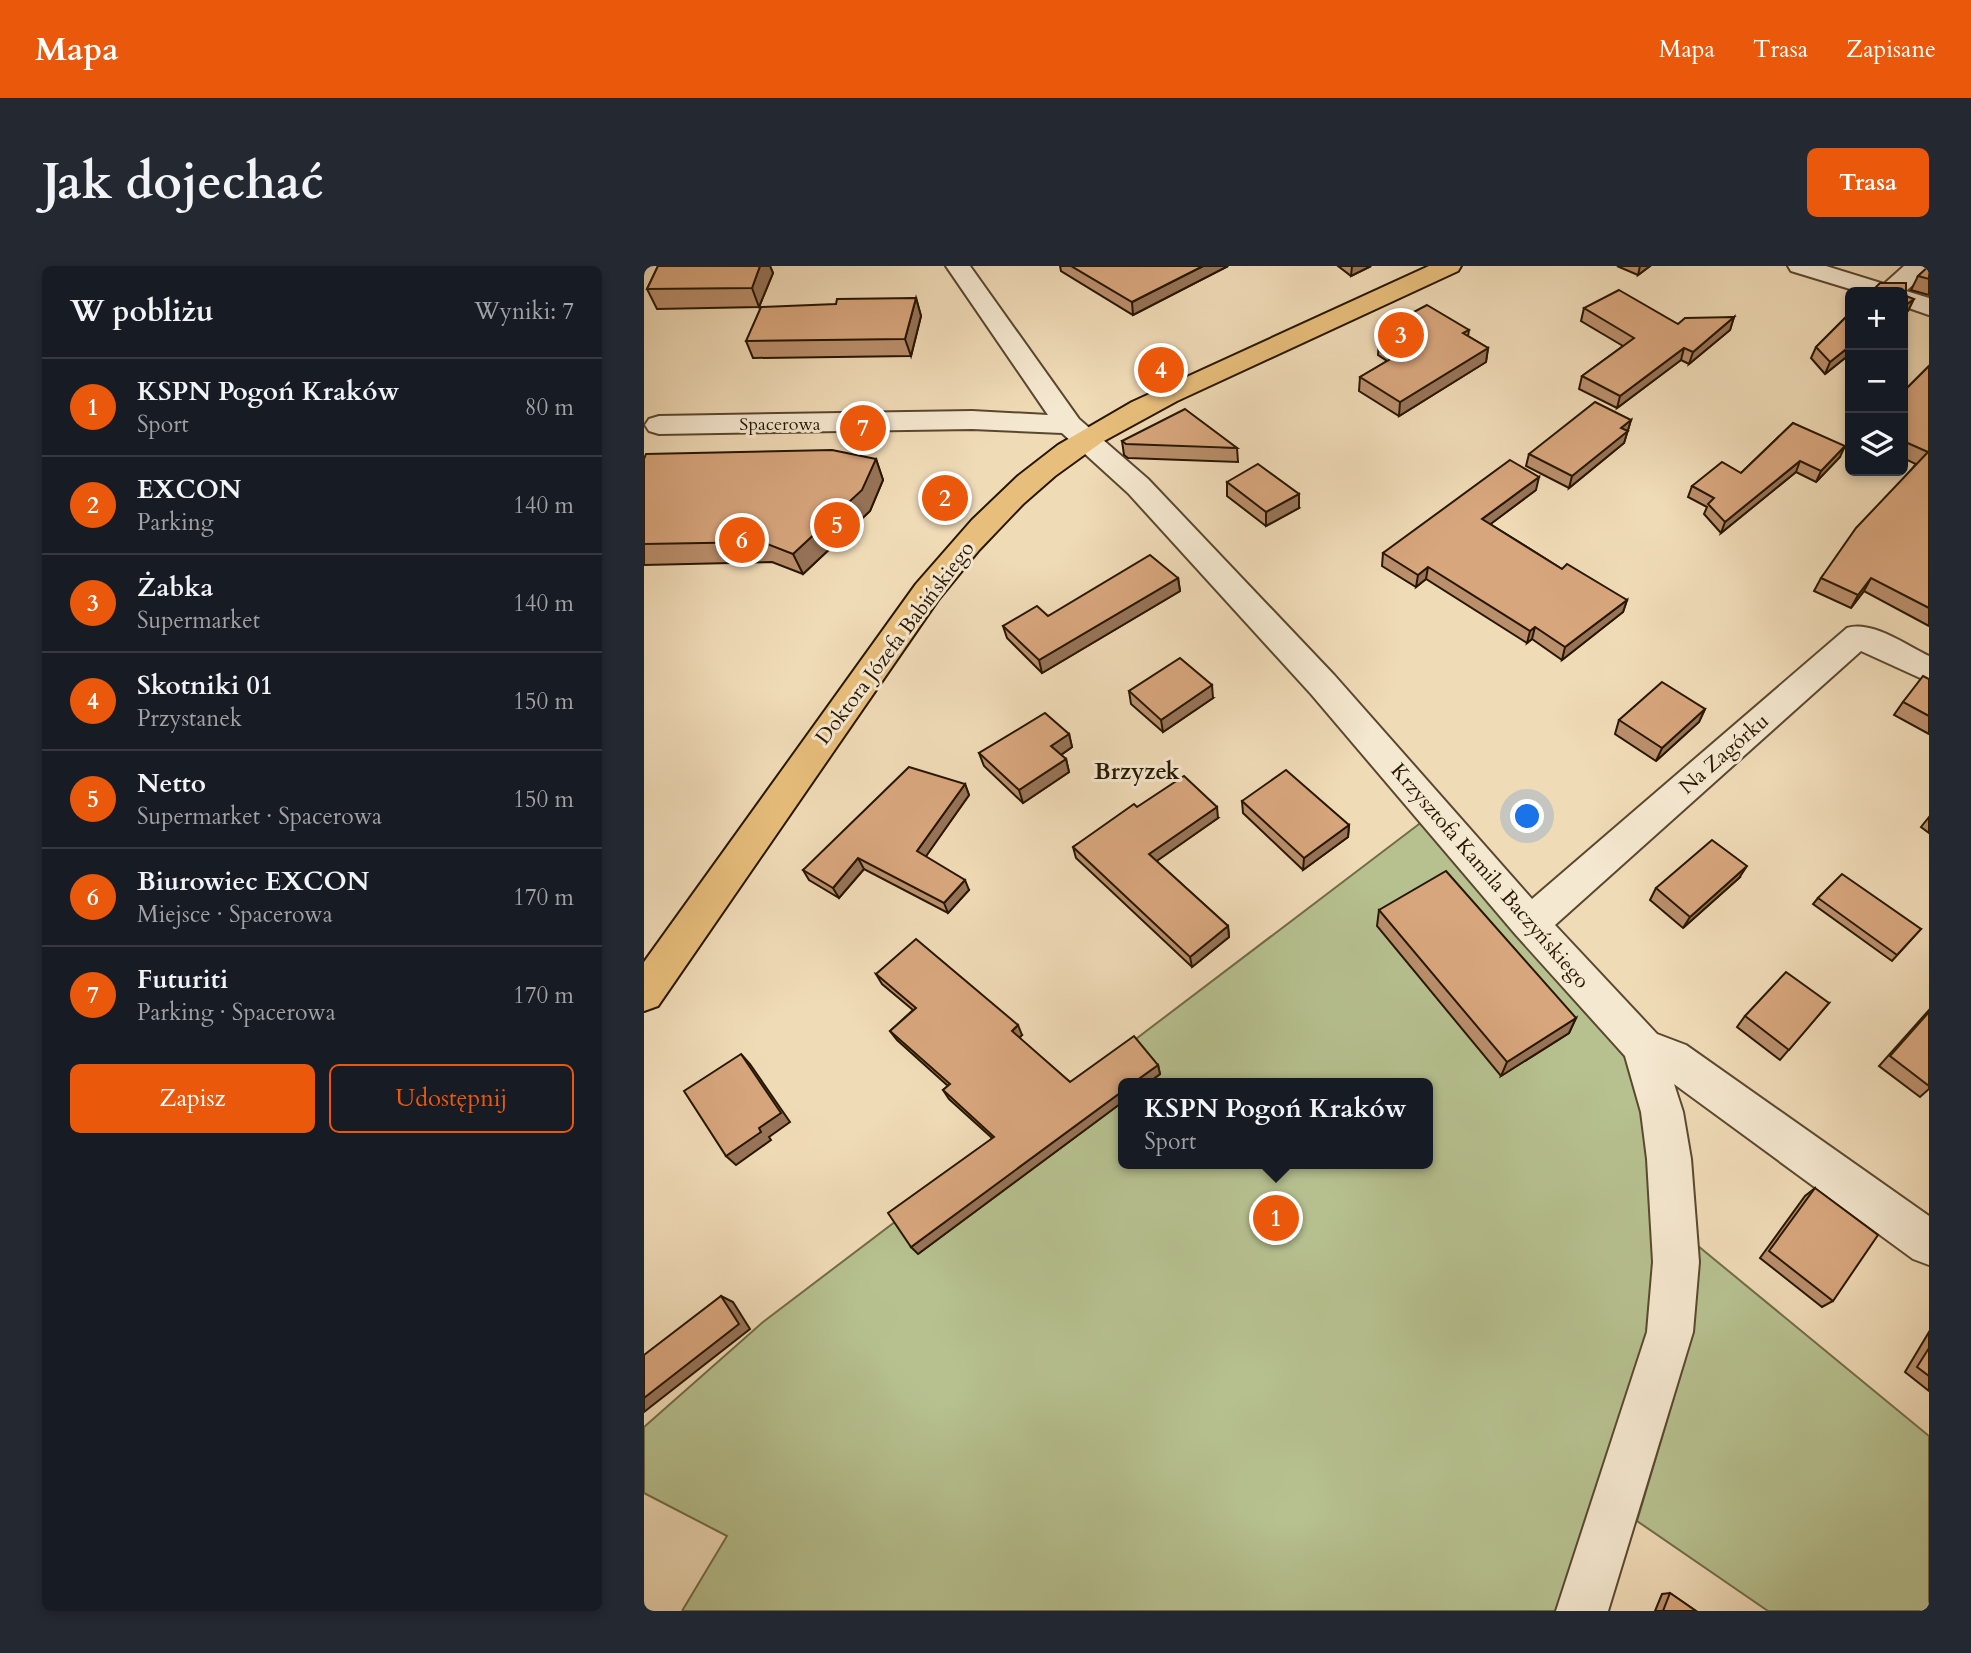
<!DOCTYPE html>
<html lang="pl">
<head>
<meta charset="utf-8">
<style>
	body { margin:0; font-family:Cardo,serif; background:#242831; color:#f1f3f6 }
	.controls { position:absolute; right:21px; top:21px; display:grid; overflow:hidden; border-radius:10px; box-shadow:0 4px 10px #0003 }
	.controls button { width:63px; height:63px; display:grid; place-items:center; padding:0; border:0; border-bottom:2px solid #363941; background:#171b24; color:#f1f3f6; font:35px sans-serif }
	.you { position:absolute; left:884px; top:551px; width:24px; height:24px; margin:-18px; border:5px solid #fff; border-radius:50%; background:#1a73e8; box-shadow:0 0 0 10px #1a73e833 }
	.badge { display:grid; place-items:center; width:46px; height:46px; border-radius:50%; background:#ea580c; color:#fff; font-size:23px; font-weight:700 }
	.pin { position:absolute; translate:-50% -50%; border:4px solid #fff; box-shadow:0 2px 7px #0006 }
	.popup { position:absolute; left:474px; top:812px; width:315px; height:91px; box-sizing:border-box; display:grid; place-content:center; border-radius:10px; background:#171b24; filter:drop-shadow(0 2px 5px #0005); font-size:23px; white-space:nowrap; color:#9ea1a6 }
	.popup b { font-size:26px; color:#f1f3f6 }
	.popup::after { content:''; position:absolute; left:50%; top:100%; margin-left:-14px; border:14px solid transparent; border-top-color:#171b24 }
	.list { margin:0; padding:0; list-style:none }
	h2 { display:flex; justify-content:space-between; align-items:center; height:91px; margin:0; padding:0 28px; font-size:30px }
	h2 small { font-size:23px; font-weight:400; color:#9ea1a6 }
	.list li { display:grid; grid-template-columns:46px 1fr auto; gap:21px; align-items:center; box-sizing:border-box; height:98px; padding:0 28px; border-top:2px solid #363941 }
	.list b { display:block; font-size:26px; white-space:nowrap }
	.list p { margin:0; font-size:23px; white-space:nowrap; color:#9ea1a6 }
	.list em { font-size:23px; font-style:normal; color:#9ea1a6 }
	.actions { display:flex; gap:14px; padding:21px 28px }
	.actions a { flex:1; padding:16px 0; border:2px solid #ea580c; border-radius:10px; text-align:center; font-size:24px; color:#ea580c }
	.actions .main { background:#ea580c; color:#fff }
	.icon { flex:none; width:38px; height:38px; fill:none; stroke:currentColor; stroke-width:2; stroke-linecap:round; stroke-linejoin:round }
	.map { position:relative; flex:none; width:1285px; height:1345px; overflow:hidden; border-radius:10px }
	header { display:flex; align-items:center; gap:42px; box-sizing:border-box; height:98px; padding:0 35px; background:#ea580c; color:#fff }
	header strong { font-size:33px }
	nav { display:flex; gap:38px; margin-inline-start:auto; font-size:24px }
	.intro { display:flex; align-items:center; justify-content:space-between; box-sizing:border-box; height:168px; padding:0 42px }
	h1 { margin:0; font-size:49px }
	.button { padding:18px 32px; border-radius:10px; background:#ea580c; color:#fff; font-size:24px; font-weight:700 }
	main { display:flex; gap:42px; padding:0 42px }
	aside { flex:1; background:#171b24; border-radius:10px; box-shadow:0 4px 10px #0003 }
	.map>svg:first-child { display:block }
	.green { fill:#b7c190; stroke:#706c48; stroke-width:2; fill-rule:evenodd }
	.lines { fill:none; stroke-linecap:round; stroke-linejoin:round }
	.minor-casing { stroke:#5a482e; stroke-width:4 }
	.major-casing { stroke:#281700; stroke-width:4 }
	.minor { fill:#f5e8d0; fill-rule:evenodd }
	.major { fill:#e8be7c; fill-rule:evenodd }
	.wall { fill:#ba8f6c; stroke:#281700; stroke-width:2 }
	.shaded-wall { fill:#977458; stroke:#281700; stroke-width:2 }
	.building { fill:#d8a67d; stroke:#281700; stroke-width:2 }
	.labels { text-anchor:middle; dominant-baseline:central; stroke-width:6; stroke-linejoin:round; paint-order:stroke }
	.far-street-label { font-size:18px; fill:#281700; stroke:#f5e8d0 }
	.street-label { font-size:21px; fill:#281700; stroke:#f5e8d0 }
	.neighbourhood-label { font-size:23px; font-weight:bold; fill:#281700; stroke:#f5e8d0 }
</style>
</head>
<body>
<header>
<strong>Mapa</strong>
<nav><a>Mapa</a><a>Trasa</a><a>Zapisane</a></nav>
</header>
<div class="intro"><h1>Jak dojechać</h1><a class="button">Trasa</a></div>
<main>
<aside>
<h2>W pobliżu<small>Wyniki: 7</small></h2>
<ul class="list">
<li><span class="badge">1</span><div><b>KSPN Pogoń Kraków</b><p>Sport</p></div><em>80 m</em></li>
<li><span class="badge">2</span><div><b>EXCON</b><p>Parking</p></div><em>140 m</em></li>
<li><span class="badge">3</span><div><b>Żabka</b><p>Supermarket</p></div><em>140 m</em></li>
<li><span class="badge">4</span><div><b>Skotniki 01</b><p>Przystanek</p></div><em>150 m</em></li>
<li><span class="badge">5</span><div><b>Netto</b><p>Supermarket · Spacerowa</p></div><em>150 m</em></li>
<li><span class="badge">6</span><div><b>Biurowiec EXCON</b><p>Miejsce · Spacerowa</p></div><em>170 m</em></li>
<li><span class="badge">7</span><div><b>Futuriti</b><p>Parking · Spacerowa</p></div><em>170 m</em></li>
</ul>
<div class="actions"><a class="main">Zapisz</a><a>Udostępnij</a></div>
</aside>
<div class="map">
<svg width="1285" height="1345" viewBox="0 0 1285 1345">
	<rect width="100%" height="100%" fill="#f0dbb7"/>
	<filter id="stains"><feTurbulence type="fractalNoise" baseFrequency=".00286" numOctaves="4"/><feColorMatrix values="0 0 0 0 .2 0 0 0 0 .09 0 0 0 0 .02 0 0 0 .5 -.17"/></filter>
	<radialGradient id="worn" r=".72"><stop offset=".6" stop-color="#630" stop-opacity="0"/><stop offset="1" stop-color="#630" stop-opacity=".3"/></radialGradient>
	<!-- green -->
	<g class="green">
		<path d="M779 555 991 803 1006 907 1009 996 1005 1063 918 1345H38L83 1270 0 1227V1161L119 1056ZM480 817H784V898H480Z"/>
		<path d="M1048 975 1285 1170V1345H1124L993 1255 1042 1091Z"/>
	</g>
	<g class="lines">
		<defs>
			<g id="minor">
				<path d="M302 0H326L435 153 504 213 691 410 888 633 1203 362C1228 354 1262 379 1285 390V416L1217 385 911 659 1013 768 1042 779 1285 950V999L1269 993 1030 818 1039 846 1047 893 1055 996 1049 1066 964 1345H912L1003 1066 1009 996 1003 893 997 846 981 790 872 669 667 428 484 227 418 167 328 163 15 168 5 165 1 159 5 153 15 150 328 145 404 149Z"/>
				<path d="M1144 0H1182L1240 18 1260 0H1285L1284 5 1262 25 1285 32V49L1259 40V26H1216L1147 5Z"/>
			</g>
			<path id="major" d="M785 0H817L814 5 533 135 458 176 411 210 379 238 335 284 294 334 14 740 0 745V696L272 318 328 254 374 210 414 179 488 136Z"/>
		</defs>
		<!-- minor casing -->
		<use href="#minor" class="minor-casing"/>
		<!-- major casing -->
		<use href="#major" class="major-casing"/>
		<!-- minor -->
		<use href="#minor" class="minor"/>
		<!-- major -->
		<use href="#major" class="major"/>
	</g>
	<!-- wall -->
	<g class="wall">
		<path d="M14 0H126L129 7 115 41 13 43 3 23Z"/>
		<path d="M416 0H584L489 49 417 5Z"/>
		<path d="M694 0H727L707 10Z"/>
		<path d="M973 0H1006L994 9Z"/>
		<path d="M1285 0V29L1267 24 1274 10Z"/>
		<path d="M272 32 277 50 267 90 109 92 102 75 192 38Z"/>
		<path d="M940 42 1034 58 1090 51 1086 64 1045 98 1037 94 973 142 935 123 938 110 979 80 937 55Z"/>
		<path d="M1206 47V88L1181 108 1167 92 1172 81Z"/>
		<path d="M825 64 824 70 844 82 842 96 755 150 715 125 716 111 743 95 734 89 735 76Z"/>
		<path d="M1285 100V360L1220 325 1207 342 1170 325 1177 312 1272 198 1259 192V126Z"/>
		<path d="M987 154 980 177 925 222 882 200 885 188Z"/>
		<path d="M1149 157 1196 191 1172 216 1152 206 1077 267 1060 248 1063 241 1044 231 1048 220 1097 207Z"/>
		<path d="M478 175 593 182 594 196 484 192 480 189Z"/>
		<path d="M0 193H232L239 214 226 245 159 308 128 296 0 299Z"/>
		<path d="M583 216 655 242 622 260 583 230Z"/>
		<path d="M892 224 846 258 918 303 983 334 979 346 918 394 888 373 883 377 782 313 772 321 738 300 739 287Z"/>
		<path d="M534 312 536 325 398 407 363 372 359 360 404 350Z"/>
		<path d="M1285 413V468L1250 449 1259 436Z"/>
		<path d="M485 425 569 432 519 466 487 438Z"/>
		<path d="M1061 443 1055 456 1012 495 971 468 975 454Z"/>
		<path d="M425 468 428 481 417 489 422 493 425 506 379 537 340 500 335 487Z"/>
		<path d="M321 518 325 529 281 591 325 624 304 647 220 603 195 632 165 614 159 604Z"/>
		<path d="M598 535 705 559 704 571 659 604 599 547Z"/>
		<path d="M493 541 574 552 512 595 584 660 585 671 548 701 432 592 429 581Z"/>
		<path d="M1285 551V567L1277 561Z"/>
		<path d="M1095 612 1039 662 1006 634 1012 622Z"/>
		<path d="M1174 632 1277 663 1248 695 1169 638Z"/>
		<path d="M735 644 932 752 925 767 857 810 733 660Z"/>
		<path d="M232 708 378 769 375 772 426 816 514 799 516 808 274 988 348 872 305 833 299 824 304 820 253 774 246 765 269 744 238 718Z"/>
		<path d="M1185 737 1136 794 1093 761 1101 750Z"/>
		<path d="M1285 744V823L1276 831 1235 800Z"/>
		<path d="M1171 922 1189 1035 1178 1041 1116 992 1161 930Z"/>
		<path d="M1285 1066V1125L1261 1106Z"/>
		<path d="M1026 1327 1052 1345H1011L1018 1328Z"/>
	</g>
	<!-- shaded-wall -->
	<g class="shaded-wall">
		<path d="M116 0H126L129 7 115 41 108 22Z"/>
		<path d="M559 0H584L489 49 488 36Z"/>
		<path d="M708 0H727L707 10Z"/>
		<path d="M996 0H1006L994 9Z"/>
		<path d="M272 32 277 50 267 90 261 73Z"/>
		<path d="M1270 33 1264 45 1259 49V41Z"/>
		<path d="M1090 51 1086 64 1045 98 1049 86Z"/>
		<path d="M1206 80V88L1181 108 1186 96Z"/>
		<path d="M844 82 842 96 755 150 756 136Z"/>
		<path d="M1040 82 1037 94 973 142 976 130Z"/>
		<path d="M987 154 980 177 925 222 928 210 977 162Z"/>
		<path d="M1201 180 1196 191 1172 216 1177 205Z"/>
		<path d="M232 193 239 214 226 245 159 308 149 288Z"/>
		<path d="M1156 195 1152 206 1077 267 1081 256Z"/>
		<path d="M895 211 892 224 836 266 838 253Z"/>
		<path d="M655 228V242L622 260V246Z"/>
		<path d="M784 301 782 313 772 321 774 309Z"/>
		<path d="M534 312 536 325 398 407 395 394Z"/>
		<path d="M1227 312 1220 325 1207 342 1214 329Z"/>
		<path d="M983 334 979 346 918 394 921 381Z"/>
		<path d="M891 361 888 373 883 377 886 365Z"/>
		<path d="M568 419 569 432 519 466 517 454Z"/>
		<path d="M1061 443 1055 456 1012 495 1018 482Z"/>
		<path d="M425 468 428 481 411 493 407 480Z"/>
		<path d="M422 493 425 506 379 537 375 524Z"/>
		<path d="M321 518 325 529 278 596 273 585Z"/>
		<path d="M573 541 574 552 507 599 505 588Z"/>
		<path d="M705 559 704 571 659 604 660 592Z"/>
		<path d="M214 592 220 603 195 632 189 622Z"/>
		<path d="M1103 600 1095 612 1039 662 1046 651Z"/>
		<path d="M321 614 325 624 304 647 300 637Z"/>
		<path d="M584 660 585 671 548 701 546 691Z"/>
		<path d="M932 752 925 767 857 810 863 796Z"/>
		<path d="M374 759 378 769 372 775 368 765Z"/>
		<path d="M97 788 106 798 146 856 125 871 127 874 92 899 82 890 115 862Z"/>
		<path d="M514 799 516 808 504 817H489Z"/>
		<path d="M480 824V835L274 988 267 981Z"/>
		<path d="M77 1030 89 1036 106 1063 0 1146V1132Z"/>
	</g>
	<!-- building -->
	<g class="building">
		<path d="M14 0H116L108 22 3 23Z"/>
		<path d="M427 0H559L488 36Z"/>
		<path d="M1285 0V13L1274 10Z"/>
		<path d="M1236 17H1262V30L1270 33 1259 41V26H1227Z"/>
		<path d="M975 24 1034 58 1041 52 1090 51 1049 86 1040 82 976 130 938 110 990 72 940 42Z"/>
		<path d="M272 32 261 73 102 75 117 41 192 38 193 33Z"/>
		<path d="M783 39 825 64 819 67 844 82 756 136 716 111 755 88 735 76 747 58Z"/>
		<path d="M1206 47V80L1186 96 1172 81Z"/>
		<path d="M1285 100V342L1227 312 1214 329 1177 312 1212 262 1284 186 1259 175V126Z"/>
		<path d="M951 136 987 154 977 162 984 165 928 210 885 188Z"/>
		<path d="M541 143 593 182 482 178 478 175Z"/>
		<path d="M1149 157 1201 180 1177 205 1156 195 1081 256 1064 238 1070 232 1048 220 1078 196 1097 207Z"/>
		<path d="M188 184 232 193 218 224 149 288 118 276 0 278V193L2 188Z"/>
		<path d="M866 194 895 211 838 253 918 303 923 298 983 334 921 381 891 361 886 365 784 301 774 309 739 287Z"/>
		<path d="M614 198 655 228 622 246 583 216Z"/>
		<path d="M506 289 534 312 395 394 359 360 393 340 404 350Z"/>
		<path d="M536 392 568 419 517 454 485 425Z"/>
		<path d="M1279 410 1285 413V450L1259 436Z"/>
		<path d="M1018 416 1061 443 1018 482 975 454Z"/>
		<path d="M401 447 425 468 407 480 422 493 375 524 335 487Z"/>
		<path d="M265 501 321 518 273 585 321 614 300 637 214 592 189 622 159 604Z"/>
		<path d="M642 504 705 559 660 592 598 535Z"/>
		<path d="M540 510 573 541 505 588 584 660 546 691 429 581 490 538 493 541Z"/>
		<path d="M1068 574 1103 600 1046 651 1012 622Z"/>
		<path d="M802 605 932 752 863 796 735 644Z"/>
		<path d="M1198 608 1277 663 1253 689 1174 632Z"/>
		<path d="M272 673 374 759 368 765 426 816 490 770 514 799 489 817H480V824L267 981 244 947 350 871 299 824 306 818 246 765 272 742 232 708Z"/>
		<path d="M1142 706 1185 737 1145 784 1101 750Z"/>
		<path d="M1285 746V820L1246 790Z"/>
		<path d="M97 788 137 847 115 862 117 866 82 890 40 825Z"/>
		<path d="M1171 922 1234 969 1189 1035 1125 985Z"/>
		<path d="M77 1030 95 1058 0 1132V1089Z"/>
		<path d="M1285 1082V1110L1273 1101Z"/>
		<path d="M1026 1327 1052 1345H1019Z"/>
	</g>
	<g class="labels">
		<!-- far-street labels -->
		<g class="far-street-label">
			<text x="136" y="158">Spacerowa</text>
		</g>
		<!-- street labels -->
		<g class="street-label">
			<text transform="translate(251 377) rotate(-53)">Doktora Józefa Babińskiego</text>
			<text transform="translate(1080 488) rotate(-41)">Na Zagórku</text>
			<text transform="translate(846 610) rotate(49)">Krzysztofa Kamila Baczyńskiego</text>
		</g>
		<!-- neighbourhood labels -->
		<g class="neighbourhood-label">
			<text x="493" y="505">Brzyzek</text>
		</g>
	</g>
	<rect width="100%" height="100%" filter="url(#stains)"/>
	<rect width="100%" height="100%" fill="url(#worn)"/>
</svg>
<div class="controls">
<button>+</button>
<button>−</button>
<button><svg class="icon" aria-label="layers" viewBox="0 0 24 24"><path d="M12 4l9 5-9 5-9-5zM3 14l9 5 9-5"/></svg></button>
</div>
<div class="you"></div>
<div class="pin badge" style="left:632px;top:952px">1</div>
<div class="popup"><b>KSPN Pogoń Kraków</b>Sport</div>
<div class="pin badge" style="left:301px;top:232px">2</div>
<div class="pin badge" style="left:757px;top:69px">3</div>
<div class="pin badge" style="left:517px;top:104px">4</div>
<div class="pin badge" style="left:193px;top:259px">5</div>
<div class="pin badge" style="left:98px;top:274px">6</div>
<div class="pin badge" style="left:219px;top:162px">7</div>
</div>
</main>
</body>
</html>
